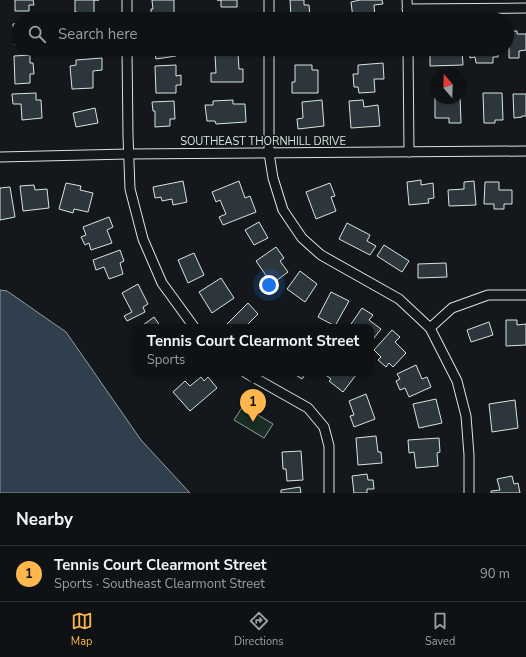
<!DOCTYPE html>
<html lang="en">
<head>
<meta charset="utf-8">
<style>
	body { margin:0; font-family:"Nunito Sans",sans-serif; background:#181b1e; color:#f1f3f6 }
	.compass { position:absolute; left:430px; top:68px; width:36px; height:36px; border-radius:50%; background:#0f1215; box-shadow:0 1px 3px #0004; rotate:341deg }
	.you { position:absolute; left:269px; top:285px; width:14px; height:14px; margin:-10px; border:3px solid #fff; border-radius:50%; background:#1a73e8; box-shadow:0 0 0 6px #1a73e833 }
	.badge { display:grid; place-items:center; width:26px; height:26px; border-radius:50%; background:#ffb74d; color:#111; font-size:13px; font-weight:700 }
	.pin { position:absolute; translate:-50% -33px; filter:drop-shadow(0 1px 2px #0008) }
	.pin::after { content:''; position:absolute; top:21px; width:14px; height:12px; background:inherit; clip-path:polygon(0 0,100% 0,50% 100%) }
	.popup { position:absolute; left:132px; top:324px; width:242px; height:52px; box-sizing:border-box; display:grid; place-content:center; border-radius:8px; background:#0f1215; filter:drop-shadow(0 1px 3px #0005); font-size:13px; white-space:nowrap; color:#9b9ea0 }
	.popup b { font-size:15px; color:#f1f3f6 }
	.popup::after { content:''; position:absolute; left:50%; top:100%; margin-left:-8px; border:8px solid transparent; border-top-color:#0f1215 }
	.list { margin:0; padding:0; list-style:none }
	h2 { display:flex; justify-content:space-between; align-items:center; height:52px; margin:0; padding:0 16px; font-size:17px }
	h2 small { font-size:13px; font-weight:400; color:#9b9ea0 }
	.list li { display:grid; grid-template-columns:26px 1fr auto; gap:12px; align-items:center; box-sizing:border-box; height:56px; padding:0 16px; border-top:1px solid #2f3234 }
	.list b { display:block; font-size:15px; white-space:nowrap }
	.list p { margin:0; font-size:13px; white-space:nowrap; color:#9b9ea0 }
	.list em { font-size:13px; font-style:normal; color:#9b9ea0 }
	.icon { flex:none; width:22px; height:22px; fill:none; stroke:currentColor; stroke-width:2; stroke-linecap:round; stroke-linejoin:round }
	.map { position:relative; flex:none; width:526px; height:493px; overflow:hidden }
	.search { position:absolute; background:#0f1215; box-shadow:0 1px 3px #0004; left:12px; right:12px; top:12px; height:44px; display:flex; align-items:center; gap:10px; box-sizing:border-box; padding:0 14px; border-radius:22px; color:#9b9ea0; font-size:15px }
	.sheet { height:108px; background:#0f1215 }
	nav { display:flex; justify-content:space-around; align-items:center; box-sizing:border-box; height:56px; border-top:1px solid #2f3234; background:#0f1215; font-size:11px; color:#9b9ea0 }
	nav a { display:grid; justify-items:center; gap:2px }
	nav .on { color:#ffb74d }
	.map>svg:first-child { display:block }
	.green { fill:#1a2d24; stroke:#939e99 }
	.water { fill:#2f3f4d; stroke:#939e99 }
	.building { fill:#2c363c; stroke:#d8e6dc }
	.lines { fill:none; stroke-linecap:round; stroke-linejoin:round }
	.minor-casing { stroke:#d8e6dc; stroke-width:11 }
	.minor { stroke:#14181c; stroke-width:9 }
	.labels { text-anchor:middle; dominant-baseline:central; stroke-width:3; stroke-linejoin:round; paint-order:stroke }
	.street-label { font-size:11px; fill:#d8e6dc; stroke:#14181c }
</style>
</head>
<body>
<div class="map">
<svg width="526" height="493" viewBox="0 0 526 493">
	<rect width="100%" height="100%" fill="#14181c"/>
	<!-- green -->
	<path class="green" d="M243 406 273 424 264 438 234 420Z"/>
	<!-- water -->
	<path class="water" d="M0 290 7 291 66 332 141 440 190 493H0Z"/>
	<!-- building -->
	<g class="building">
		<path d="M15 0H33L34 5H29V11H15Z"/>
		<path d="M75 0H99H94V18H77V12H75Z"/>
		<path d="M152 0H174V19H151V9H153Z"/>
		<path d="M217 0H237V7H221V0Z"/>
		<path d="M290 0H304V5H309L310 16 291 17Z"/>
		<path d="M360 0H382L383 4 374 5 375 16 353 18 351 2Z"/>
		<path d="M19 23V44L15 45 13 24Z"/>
		<path d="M507 31H517V34H526V50L519 51V58H509V44H507Z"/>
		<path d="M76 49H99V51L76 52Z"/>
		<path d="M154 49H175L176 56 156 59Z"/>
		<path d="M297 49H309V54L298 55Z"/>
		<path d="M430 49H462L463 65 430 66Z"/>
		<path d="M469 49H498V57H493V63H476L475 57 470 58Z"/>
		<path d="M238 53 239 69H243V82H211V73H216L215 54Z"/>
		<path d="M30 55V63H33L34 74H30V83L15 84 14 56Z"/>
		<path d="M102 58V70L93 71V88L72 89 70 66 76 65V60Z"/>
		<path d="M383 63 384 79H374L375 92 359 93 358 87H354L353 74H358V65Z"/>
		<path d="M176 65V76L181 75V85H176V93H156L155 66Z"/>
		<path d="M295 65H312V70H318V93H292V82H295Z"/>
		<path d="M36 93V100H41L42 118 22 120 21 104H13L12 94Z"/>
		<path d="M483 93H502L503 120H495V123H484Z"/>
		<path d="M513 94H526V116H522V117L514 118Z"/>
		<path d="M460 96 461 123H449V118H435V97L436 98H460Z"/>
		<path d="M233 100V104H245L246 122 216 124 215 121H207L205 105H213V101Z"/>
		<path d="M322 100 324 126 298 129 297 119 303 118 302 102Z"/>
		<path d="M363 100 364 107 378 105 380 126 351 128 349 101Z"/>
		<path d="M174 101 175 119H170V126L155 127V111H153L152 102Z"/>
		<path d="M95 108 98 123 76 127 73 113Z"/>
		<path d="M421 180V185L433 183 434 198 428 199 429 203 409 205 407 182Z"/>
		<path d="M183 181 187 202 173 205 172 199 162 201 161 197 155 198 153 187Z"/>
		<path d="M239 181 245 198 250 196 256 212 223 225 219 217 226 214 220 200 216 202 212 192Z"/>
		<path d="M474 181 476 205 449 206 448 190 464 189V182Z"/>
		<path d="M485 182H499V190H512V204H504V209H494V204H484Z"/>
		<path d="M66 183 81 186 80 190 93 193 88 212 74 209 73 213 59 209Z"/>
		<path d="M330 183 335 196 331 197 336 211 316 219 306 192Z"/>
		<path d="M34 185 35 190 47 189 49 208 23 211 20 186Z"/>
		<path d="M10 187 15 217 0 220V188Z"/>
		<path d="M109 217 113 227 107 230 112 243 91 250 89 243 85 245 81 237 86 235 83 227Z"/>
		<path d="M259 222 268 238 254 245 245 230Z"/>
		<path d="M347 223 370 235 367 241 376 246 370 255 339 239Z"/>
		<path d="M384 245 409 261 402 272 377 256Z"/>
		<path d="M276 247 284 258 280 261 288 272 272 284 256 261Z"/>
		<path d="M120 250 124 261 120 263 123 274 109 279 104 267 96 270 93 260Z"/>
		<path d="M194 253 204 275 188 283 178 260Z"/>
		<path d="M446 263 447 277 418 278V264Z"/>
		<path d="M300 271 317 284 305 302 287 289Z"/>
		<path d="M221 278 234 298 212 313 199 292Z"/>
		<path d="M138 284 148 304 143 307 145 312 127 321 124 316 132 312 122 293Z"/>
		<path d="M331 292 349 301 335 326 318 317Z"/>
		<path d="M248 303 258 314 245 327H226L225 326Z"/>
		<path d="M362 308 373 315 369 320 381 329 371 342V327H349Z"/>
		<path d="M154 317 161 327H144L143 325Z"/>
		<path d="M506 320H517V325L526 324V345L506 346Z"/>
		<path d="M489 322 493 335 471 342 467 330Z"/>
		<path d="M392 330 400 337 395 342 406 353 393 367 389 363 386 367 378 360 381 357 374 350Z"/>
		<path d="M416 365 422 379 427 377 431 387 409 397 405 388 400 390 396 381 400 379 397 374Z"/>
		<path d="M294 373H306L302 379 294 374Z"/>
		<path d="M323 373H353L356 375 343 392 329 381 331 379Z"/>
		<path d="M201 377 204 381 208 377 217 388 190 411 173 392 185 381 190 386Z"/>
		<path d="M366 394 375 419 354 427 350 416 354 415 349 401Z"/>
		<path d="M436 399 442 423 419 428 413 404Z"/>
		<path d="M515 400 518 428 492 432 489 404Z"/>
		<path d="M376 436 378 452H381L382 463 358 465 356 438Z"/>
		<path d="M439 438 440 452 437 453 438 466 416 468 414 452 409 453 408 440Z"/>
		<path d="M301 451 303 480 287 481 286 469H283L282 452Z"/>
		<path d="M367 474 368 480H373L374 489H367V493H354L352 476Z"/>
		<path d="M512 476 514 484 518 483 520 493H491V491L500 490 497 479Z"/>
		<path d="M300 487 301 493H281V490Z"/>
	</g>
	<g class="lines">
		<defs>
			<g id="minor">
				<path d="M127 0V19"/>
				<path d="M269 0V19"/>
				<path d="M407 0 408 19"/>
				<path d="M407 9 526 8"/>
				<path d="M127 49 128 136 130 189 143 239 162 283 194 327"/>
				<path d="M269 49V153L273 178 283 210 302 238 321 255 399 299 430 328 457 381 466 416 469 455V493"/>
				<path d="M408 49 409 152"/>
				<path d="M0 157 128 154 526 151"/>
				<path d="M430 328 452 308 488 295H526"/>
				<path d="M246 373 308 408 324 427 329 446V493"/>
			</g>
		</defs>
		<!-- minor casing -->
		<use href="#minor" class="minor-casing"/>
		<!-- minor -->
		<use href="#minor" class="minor"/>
	</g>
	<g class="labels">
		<!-- street labels -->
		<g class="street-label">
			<text x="263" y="141">SOUTHEAST THORNHILL DRIVE</text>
		</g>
	</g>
</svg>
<svg class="compass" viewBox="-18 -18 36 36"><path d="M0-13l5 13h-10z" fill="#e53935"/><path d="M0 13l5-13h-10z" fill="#9b9ea0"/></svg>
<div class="you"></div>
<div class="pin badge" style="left:253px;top:422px">1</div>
<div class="popup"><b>Tennis Court Clearmont Street</b>Sports</div>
<div class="search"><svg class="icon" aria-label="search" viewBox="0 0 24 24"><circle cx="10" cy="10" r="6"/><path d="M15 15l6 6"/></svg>Search here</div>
</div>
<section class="sheet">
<h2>Nearby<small></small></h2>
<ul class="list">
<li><span class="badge">1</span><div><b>Tennis Court Clearmont Street</b><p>Sports · Southeast Clearmont Street</p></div><em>90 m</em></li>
</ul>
</section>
<nav>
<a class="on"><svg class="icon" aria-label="map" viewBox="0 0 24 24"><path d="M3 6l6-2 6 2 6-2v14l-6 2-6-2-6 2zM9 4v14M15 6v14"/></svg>Map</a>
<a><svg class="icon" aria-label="directions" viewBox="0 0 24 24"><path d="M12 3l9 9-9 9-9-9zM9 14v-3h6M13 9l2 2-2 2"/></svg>Directions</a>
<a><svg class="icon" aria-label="saved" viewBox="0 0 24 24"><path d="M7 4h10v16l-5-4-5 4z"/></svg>Saved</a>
</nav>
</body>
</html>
